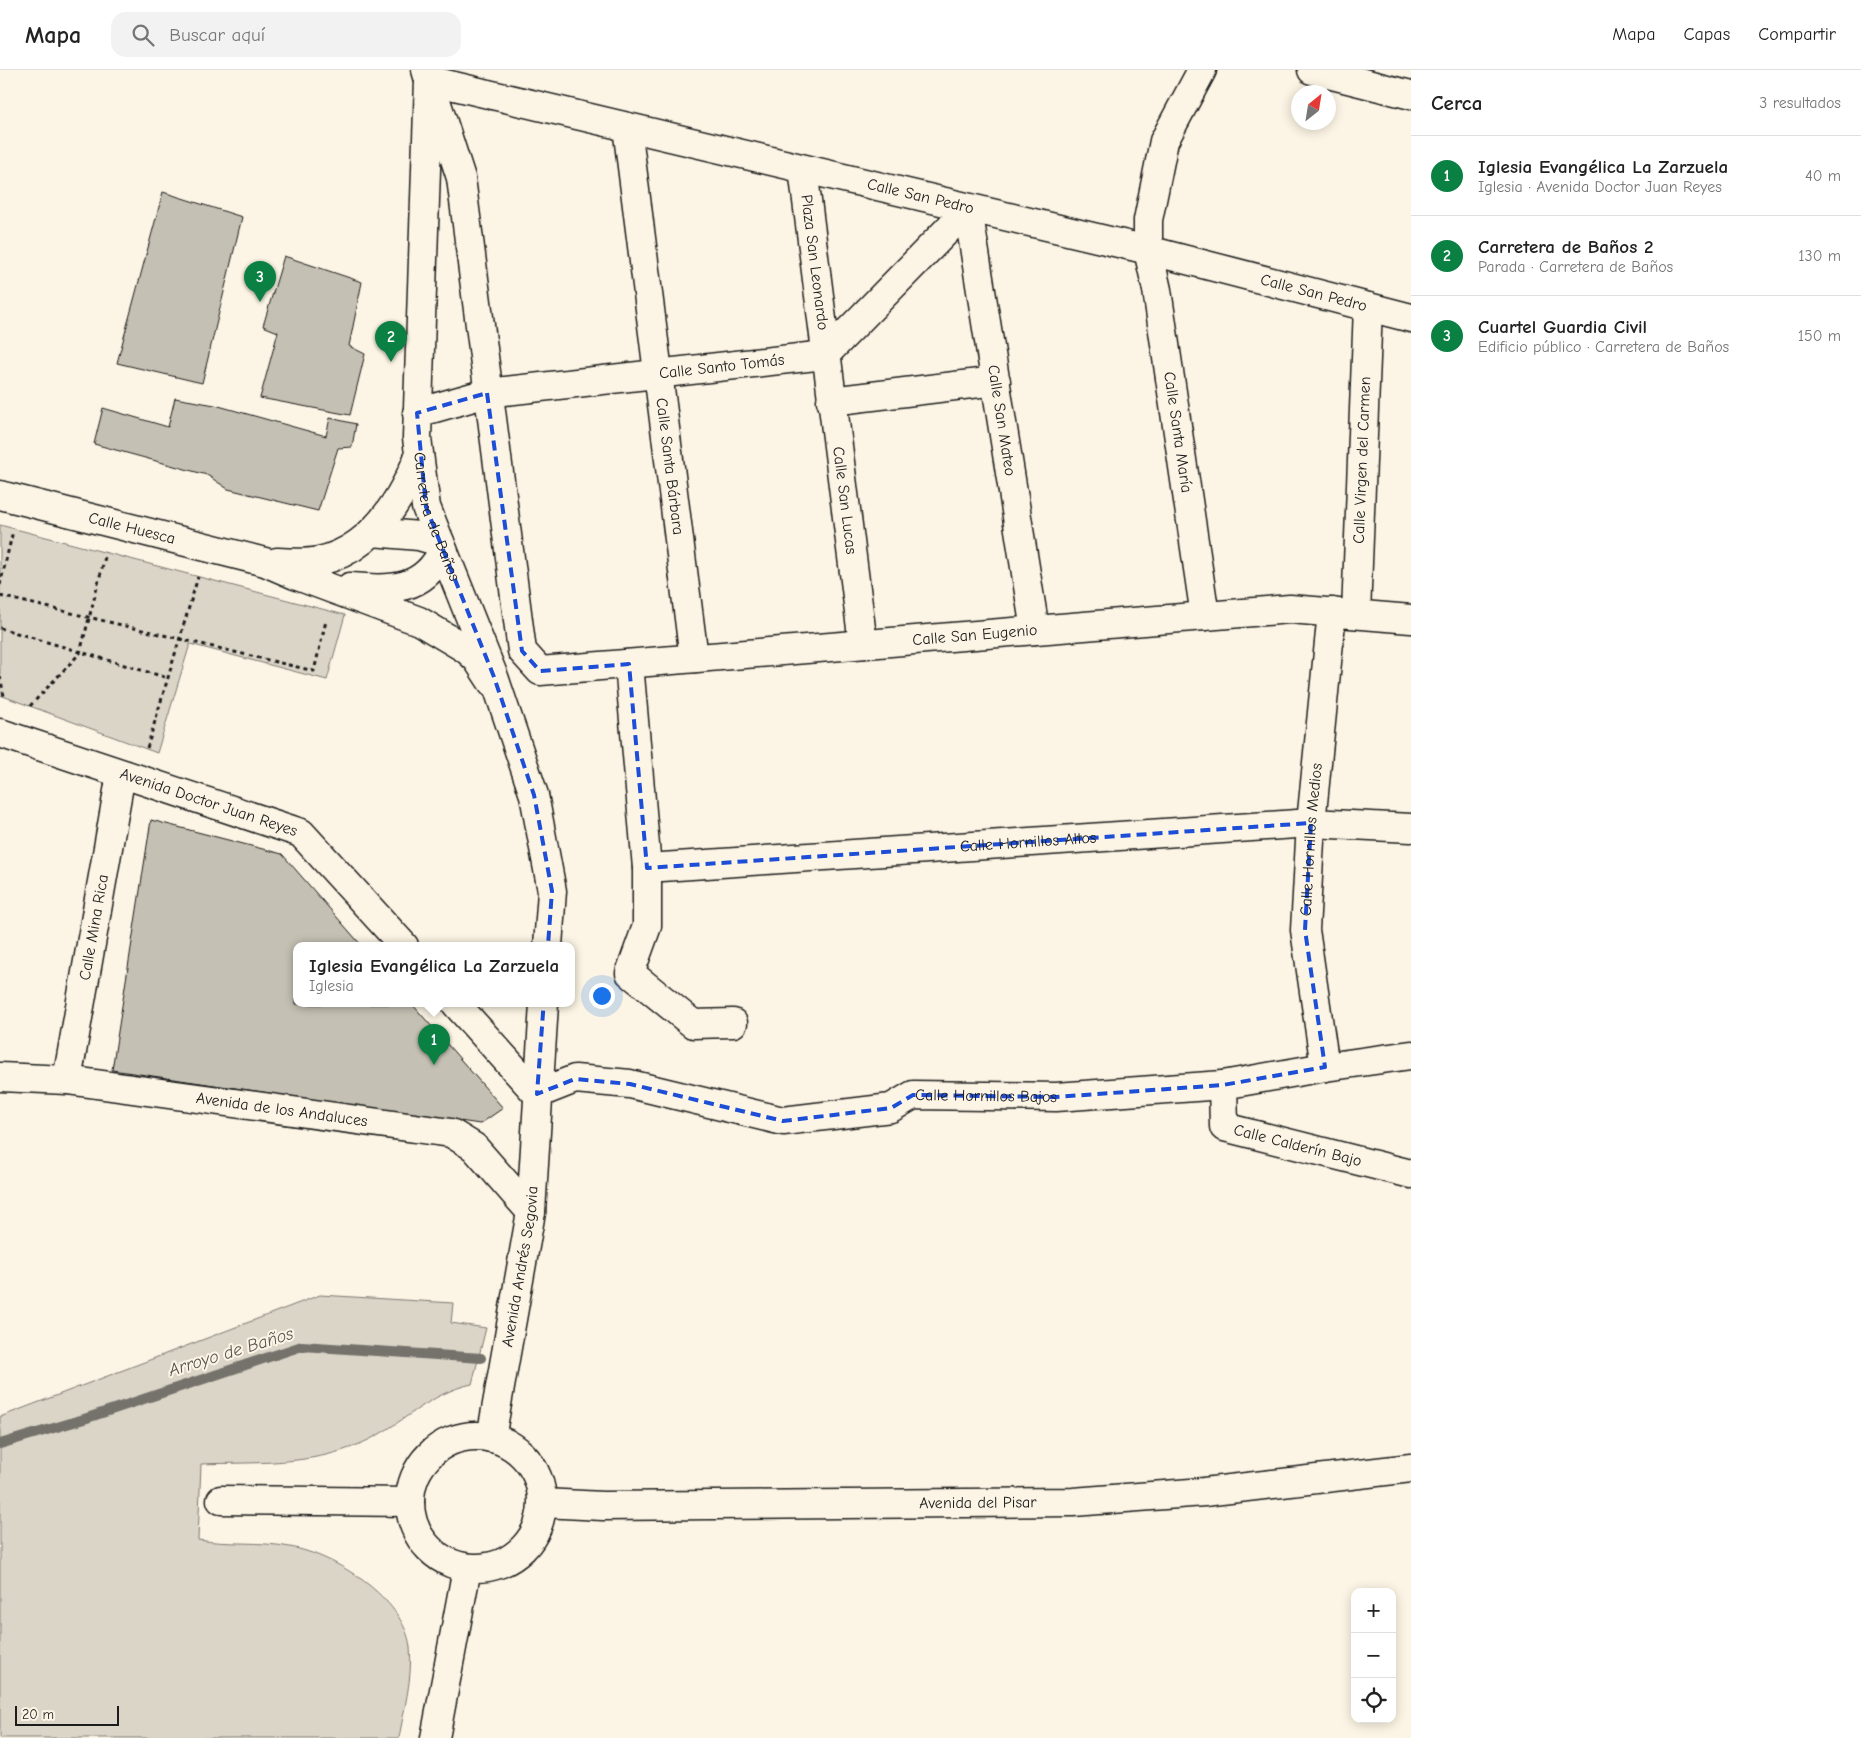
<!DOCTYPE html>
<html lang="es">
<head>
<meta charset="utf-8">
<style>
	body { margin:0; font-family:"Comic Neue",sans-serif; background:#f2f2f2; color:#222 }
	.controls { position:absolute; right:15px; bottom:15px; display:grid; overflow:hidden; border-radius:10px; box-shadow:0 2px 12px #0003 }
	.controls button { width:45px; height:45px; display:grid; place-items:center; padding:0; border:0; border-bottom:1px solid #e0e0e0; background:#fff; color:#222; font:25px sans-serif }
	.compass { position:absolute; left:1291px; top:15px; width:45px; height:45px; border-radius:50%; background:#fff; box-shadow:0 2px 12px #0003; rotate:30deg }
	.scale { position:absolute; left:15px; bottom:12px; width:104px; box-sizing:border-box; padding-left:5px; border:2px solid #1c1c1c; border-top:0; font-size:14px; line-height:18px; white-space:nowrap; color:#1c1c1c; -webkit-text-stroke:4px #fcf5e5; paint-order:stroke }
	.you { position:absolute; left:601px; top:925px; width:18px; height:18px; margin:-12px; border:4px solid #fff; border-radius:50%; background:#1a73e8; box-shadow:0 0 0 8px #1a73e833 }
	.badge { display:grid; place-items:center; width:32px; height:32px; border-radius:50%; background:#0b8043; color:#fff; font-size:16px; font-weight:700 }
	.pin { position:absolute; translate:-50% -41px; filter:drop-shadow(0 1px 2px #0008) }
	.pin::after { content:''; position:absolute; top:26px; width:18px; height:15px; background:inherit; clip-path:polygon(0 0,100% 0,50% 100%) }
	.popup { position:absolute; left:293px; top:872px; width:282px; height:65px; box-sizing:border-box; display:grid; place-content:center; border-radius:10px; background:#fff; filter:drop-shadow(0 1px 4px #0005); font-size:16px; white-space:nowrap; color:#767676 }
	.popup b { font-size:19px; color:#222 }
	.popup::after { content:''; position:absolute; left:50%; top:100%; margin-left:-10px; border:10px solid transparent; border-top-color:#fff }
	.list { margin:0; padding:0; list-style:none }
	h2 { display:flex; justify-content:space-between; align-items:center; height:65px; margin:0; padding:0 20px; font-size:21px }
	h2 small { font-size:16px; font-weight:400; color:#767676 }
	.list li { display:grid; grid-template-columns:32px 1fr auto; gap:15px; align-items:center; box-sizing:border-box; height:80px; padding:0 20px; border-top:1px solid #e0e0e0 }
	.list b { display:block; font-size:19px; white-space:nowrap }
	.list p { margin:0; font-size:16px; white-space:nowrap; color:#767676 }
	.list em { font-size:16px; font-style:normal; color:#767676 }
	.icon { flex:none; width:28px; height:28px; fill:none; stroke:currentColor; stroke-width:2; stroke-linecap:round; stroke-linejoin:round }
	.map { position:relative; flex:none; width:1411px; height:1668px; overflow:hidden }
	header { display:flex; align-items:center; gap:30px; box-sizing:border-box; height:70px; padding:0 25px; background:#fff; border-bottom:1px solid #e0e0e0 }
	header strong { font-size:24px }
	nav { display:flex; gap:28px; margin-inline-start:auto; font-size:18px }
	.search { width:350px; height:45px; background:#f2f2f2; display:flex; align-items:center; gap:12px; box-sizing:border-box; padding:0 18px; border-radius:15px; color:#767676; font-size:19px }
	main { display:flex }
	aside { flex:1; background:#fff }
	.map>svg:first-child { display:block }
	.green { fill:#dbd5c8; stroke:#7c7872 }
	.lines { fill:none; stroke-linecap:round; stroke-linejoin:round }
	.stream { stroke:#75726c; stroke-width:10 }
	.building { fill:#c4c0b3; stroke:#1c1c1c }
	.minor-casing { stroke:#1c1c1c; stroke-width:31 }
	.major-casing { stroke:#1c1c1c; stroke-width:31 }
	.path { stroke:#1c1c1c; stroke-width:3; stroke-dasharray:4 4; stroke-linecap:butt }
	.minor { stroke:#fcf5e5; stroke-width:28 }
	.major { stroke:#fcf5e5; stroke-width:28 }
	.marked { fill:none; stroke:#1d4ed8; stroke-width:4; stroke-dasharray:10 6; stroke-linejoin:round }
	.labels { text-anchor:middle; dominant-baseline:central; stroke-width:4; stroke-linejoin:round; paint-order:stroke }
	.street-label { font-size:16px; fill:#1c1c1c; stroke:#fcf5e5 }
	.water-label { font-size:18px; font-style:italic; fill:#575551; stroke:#fcf5e5 }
</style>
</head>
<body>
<header>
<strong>Mapa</strong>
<div class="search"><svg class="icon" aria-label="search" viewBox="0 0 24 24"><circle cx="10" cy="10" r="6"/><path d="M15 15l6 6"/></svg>Buscar aquí</div>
<nav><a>Mapa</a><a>Capas</a><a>Compartir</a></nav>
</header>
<main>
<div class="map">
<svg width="1411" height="1668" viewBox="0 0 1411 1668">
	<rect width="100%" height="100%" fill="#fcf5e5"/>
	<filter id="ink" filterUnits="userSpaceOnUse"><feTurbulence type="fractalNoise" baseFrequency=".02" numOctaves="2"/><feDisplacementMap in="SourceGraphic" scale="10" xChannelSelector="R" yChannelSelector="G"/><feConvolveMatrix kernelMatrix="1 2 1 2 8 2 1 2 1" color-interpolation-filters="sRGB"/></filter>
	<g filter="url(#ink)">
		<!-- green -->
		<g class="green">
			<path d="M0 455 345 545 327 610 190 574 157 683 0 625Z"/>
			<path d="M320 1225 453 1233 451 1253 486 1258 472 1314C429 1323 401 1356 362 1373 311 1396 255 1392 201 1394L198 1470C228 1475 260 1471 290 1477 335 1485 404 1528 410 1577 413 1607 404 1639 399 1668H0V1347Z"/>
		</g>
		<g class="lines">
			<!-- stream -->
			<path class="stream" d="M0 1374 84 1349 302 1276 481 1288"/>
		</g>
		<!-- building -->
		<g class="building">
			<path d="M163 122 242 147 202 313 117 293Z"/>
			<path d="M284 186 362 212 349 276 365 284 350 345 260 328 278 262 263 256Z"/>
			<path d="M175 328 215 335 326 366 330 348 356 354 352 377 338 378 318 441 228 419 207 405 94 374 103 338 168 357Z"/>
			<path d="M151 750 282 784 362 876H296V934H412L503 1038 480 1054 112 1000Z"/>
		</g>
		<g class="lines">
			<defs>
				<g id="minor">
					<path id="s1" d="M1202 0 1164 71 1148 150V180L1157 220 1205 546"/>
					<path d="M1312 0 1411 25"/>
					<path id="s2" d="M429 10 1148 180 1411 248"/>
					<path id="s3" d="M430 12 461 108 522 581 540 601 1290 539 1411 549"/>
					<path id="s4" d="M627 57 694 588"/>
					<path id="s5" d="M803 99 863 574"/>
					<path id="s6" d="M968 139 1035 560"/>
					<path d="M831 331 996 311"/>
					<path id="s7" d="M417 343 487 323 825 285 968 139"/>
					<path id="s8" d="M0 425 265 492 295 505 419 551 466 579 477 589 492 612"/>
					<path d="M372 462 419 466 440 472"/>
					<path d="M277 492C291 493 305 494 319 491 371 480 401 431 419 386"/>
					<path d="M350 517C390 520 424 522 443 480"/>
					<path id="s9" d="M1356 544 1368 237"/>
					<path d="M629 594 647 798V856L630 903 693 954 733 953"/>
					<path id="s10" d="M0 663 301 763 404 876"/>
					<path id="s11" d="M647 798 1311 753 1411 758"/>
					<path id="s12" d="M456 934 537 1024 575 1009 630 1014 783 1051 891 1038 913 1025 1056 1027 1223 1015 1325 997 1411 985"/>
					<path id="s13" d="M1325 997 1305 860 1311 753 1332 542"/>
					<path id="s14" d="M0 1007 67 1010 451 1063 474 1077 531 1142"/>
					<path id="s15" d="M67 1010 121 704"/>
					<path id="s16" d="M1223 1015 1224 1057 1411 1104"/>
					<path d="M221 1430 410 1432"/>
					<path id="s17" d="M543 1433 603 1436 1073 1432 1204 1422 1411 1398"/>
				</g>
				<g id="major">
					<path id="s18" d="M426 0 429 10 417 368 426 437 494 607 534 725 552 821 548 876"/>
					<circle cx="476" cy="1432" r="66"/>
					<path id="s19" d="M491 1368 531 1142 544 934"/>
					<path d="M435 1668 467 1498"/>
				</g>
			</defs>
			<!-- minor casing -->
			<use href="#minor" class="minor-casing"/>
			<!-- major casing -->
			<use href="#major" class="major-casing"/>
			<!-- path -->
			<g class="path">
				<path d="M0 515 13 461"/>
				<path d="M0 526 314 601 326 551"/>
				<path d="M0 558 168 608"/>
				<path d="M0 606 4 626"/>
				<path d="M30 636 80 583 106 483"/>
				<path d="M147 678 198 507"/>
			</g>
			<!-- minor -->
			<use href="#minor" class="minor"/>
			<!-- major -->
			<use href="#major" class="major"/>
		</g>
	</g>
	<!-- marked area -->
	<path class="marked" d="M487 323 522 581 540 601 629 594 647 798 1311 753 1305 860 1325 997 1223 1015 1056 1027 913 1025 891 1038 783 1051 630 1014 575 1009 537 1024 552 821 534 725 494 607 426 437 417 343Z"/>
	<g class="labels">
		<!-- street labels -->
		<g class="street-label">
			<text stroke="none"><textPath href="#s2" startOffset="505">Calle San Pedro</textPath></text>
			<text stroke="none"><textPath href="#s5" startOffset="94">Plaza San Leonardo</textPath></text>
			<text stroke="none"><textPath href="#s2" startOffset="910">Calle San Pedro</textPath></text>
			<text stroke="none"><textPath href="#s7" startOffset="309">Calle Santo Tomás</textPath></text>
			<text stroke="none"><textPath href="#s6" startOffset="214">Calle San Mateo</textPath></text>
			<text stroke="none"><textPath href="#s1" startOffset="376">Calle Santa María</textPath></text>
			<text stroke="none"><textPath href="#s9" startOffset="154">Calle Virgen del Carmen</textPath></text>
			<text stroke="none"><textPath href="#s4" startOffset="342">Calle Santa Bárbara</textPath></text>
			<text stroke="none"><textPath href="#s5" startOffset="334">Calle San Lucas</textPath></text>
			<text stroke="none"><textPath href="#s18" startOffset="450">Carretera de Baños</textPath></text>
			<text stroke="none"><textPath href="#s8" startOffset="136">Calle Huesca</textPath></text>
			<text stroke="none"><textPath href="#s3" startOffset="1041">Calle San Eugenio</textPath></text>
			<text stroke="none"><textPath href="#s10" startOffset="220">Avenida Doctor Juan Reyes</textPath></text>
			<text stroke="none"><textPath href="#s13" startOffset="229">Calle Hornillos Medios</textPath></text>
			<text stroke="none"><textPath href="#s11" startOffset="382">Calle Hornillos Altos</textPath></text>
			<text stroke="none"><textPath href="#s15" startOffset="155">Calle Mina Rica</textPath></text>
			<text stroke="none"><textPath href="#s12" startOffset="582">Calle Hornillos Bajos</textPath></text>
			<text stroke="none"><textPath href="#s14" startOffset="284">Avenida de los Andaluces</textPath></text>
			<text stroke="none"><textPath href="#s16" startOffset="118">Calle Calderín Bajo</textPath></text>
			<text stroke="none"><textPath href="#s19" startOffset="174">Avenida Andrés Segovia</textPath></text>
			<text stroke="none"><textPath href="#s17" startOffset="435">Avenida del Pisar</textPath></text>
		</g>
		<!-- water labels -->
		<g class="water-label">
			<text transform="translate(231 1282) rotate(-17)">Arroyo de Baños</text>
		</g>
	</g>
</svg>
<div class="controls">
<button>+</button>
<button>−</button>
<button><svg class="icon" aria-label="locate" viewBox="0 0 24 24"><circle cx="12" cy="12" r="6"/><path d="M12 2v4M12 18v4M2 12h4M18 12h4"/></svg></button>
</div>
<svg class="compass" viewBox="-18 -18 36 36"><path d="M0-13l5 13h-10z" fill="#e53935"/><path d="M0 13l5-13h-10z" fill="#767676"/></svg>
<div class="scale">20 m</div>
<div class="you"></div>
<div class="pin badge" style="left:434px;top:995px">1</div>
<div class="popup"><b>Iglesia Evangélica La Zarzuela</b>Iglesia</div>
<div class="pin badge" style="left:391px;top:292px">2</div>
<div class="pin badge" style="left:260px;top:232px">3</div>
</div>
<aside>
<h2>Cerca<small>3 resultados</small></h2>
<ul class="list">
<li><span class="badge">1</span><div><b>Iglesia Evangélica La Zarzuela</b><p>Iglesia · Avenida Doctor Juan Reyes</p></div><em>40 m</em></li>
<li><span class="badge">2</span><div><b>Carretera de Baños 2</b><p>Parada · Carretera de Baños</p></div><em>130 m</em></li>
<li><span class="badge">3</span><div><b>Cuartel Guardia Civil</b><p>Edificio público · Carretera de Baños</p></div><em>150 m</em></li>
</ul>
</aside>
</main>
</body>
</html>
